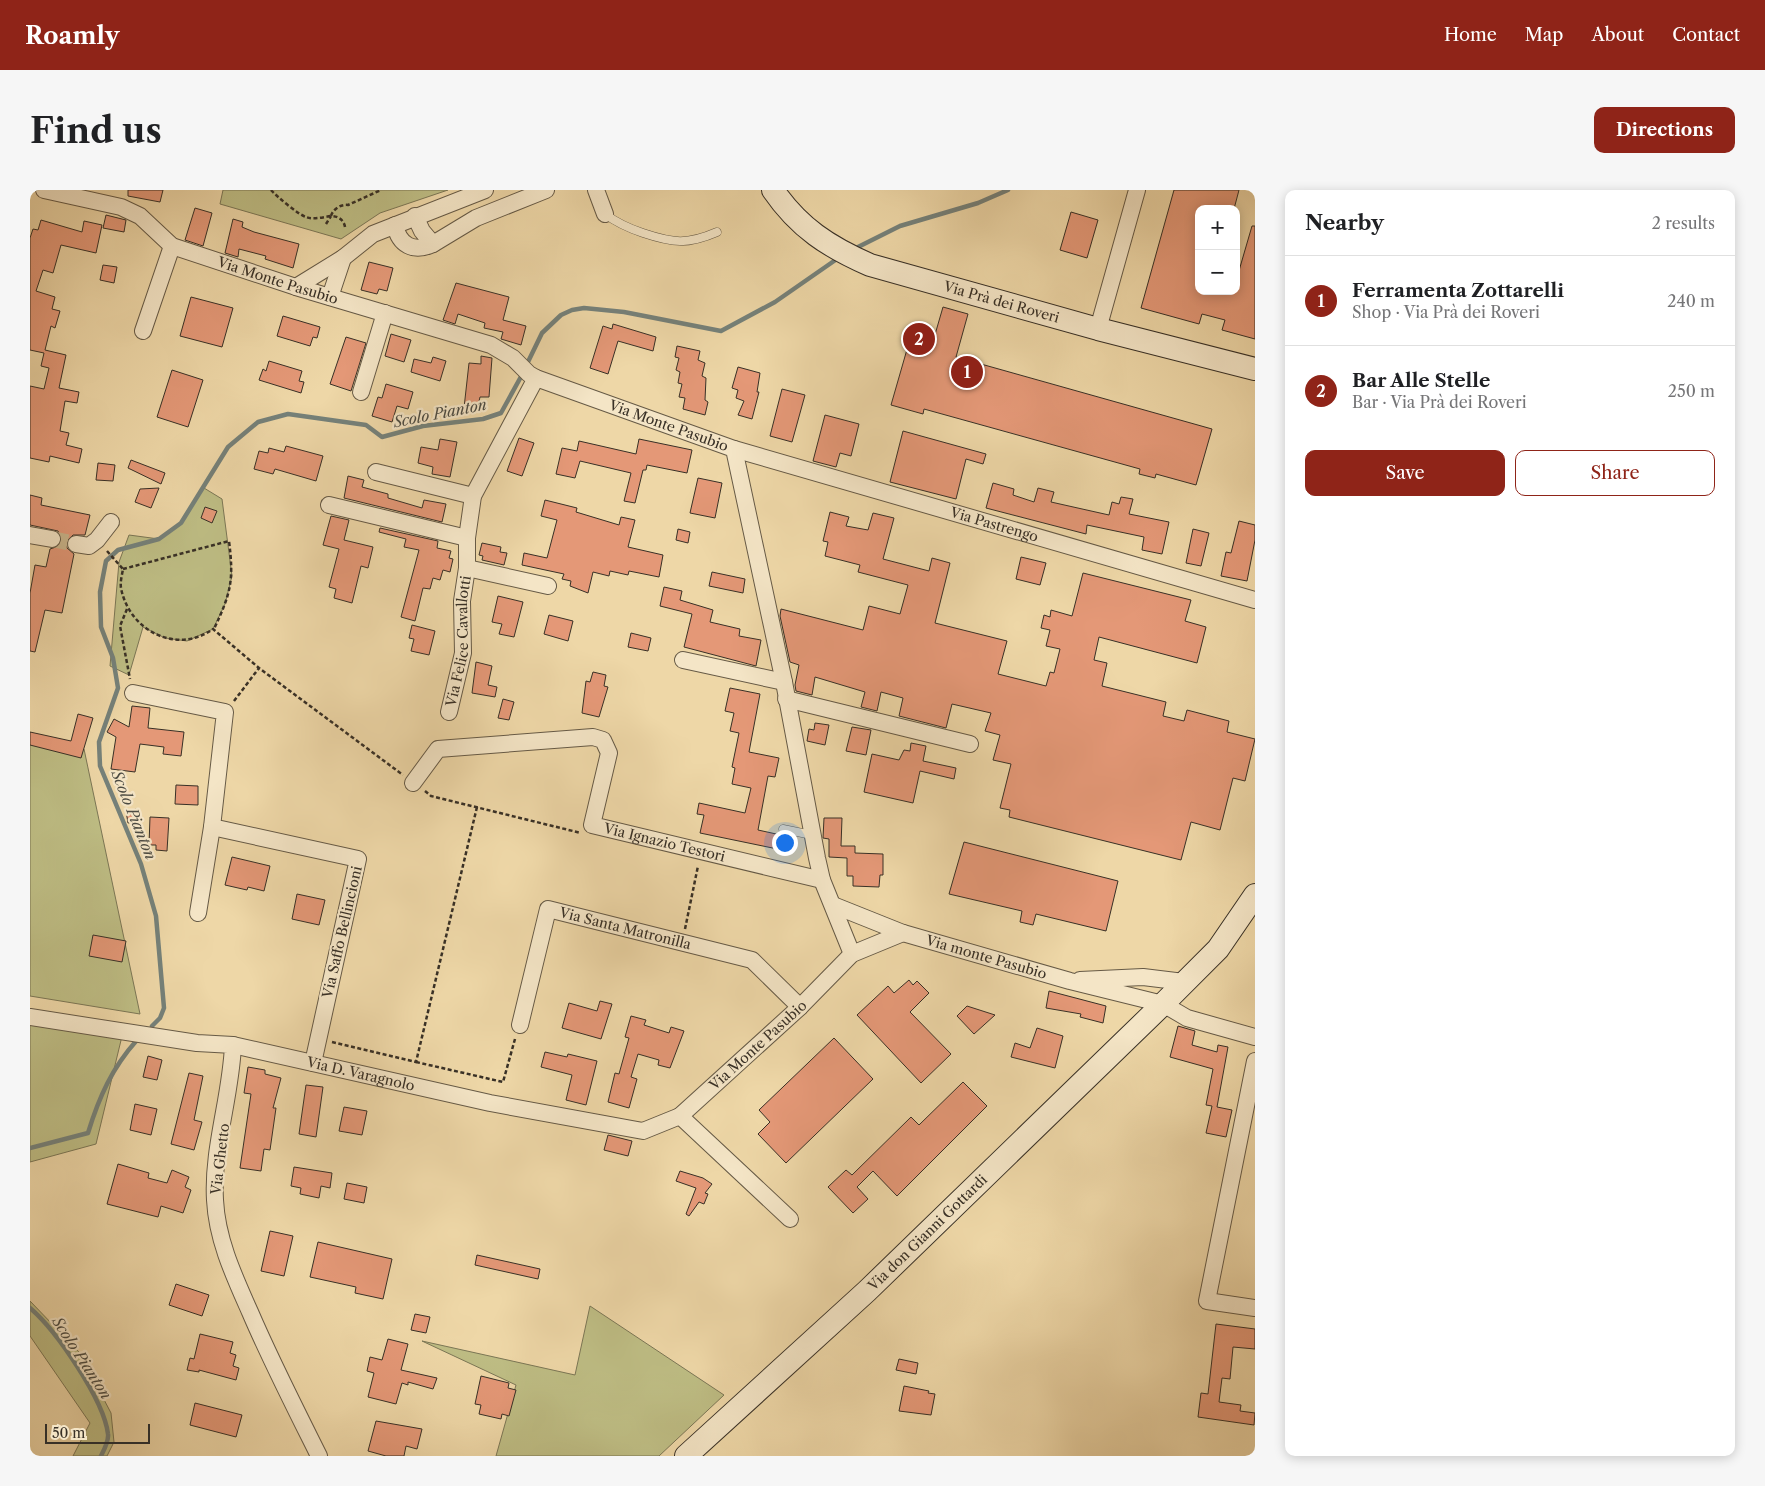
<!DOCTYPE html>
<html lang="en">
<head>
<meta charset="utf-8">
<style>
	body { margin:0; font-family:"Libre Caslon Text",serif; background:#f6f6f6; color:#202124 }
	.controls { position:absolute; right:15px; top:15px; display:grid; overflow:hidden; border-radius:10px; box-shadow:0 2px 12px #0003 }
	.controls button { width:45px; height:45px; display:grid; place-items:center; padding:0; border:0; border-bottom:1px solid #e0e0e0; background:#fff; color:#202124; font:25px sans-serif }
	.scale { position:absolute; left:15px; bottom:12px; width:105px; box-sizing:border-box; padding-left:5px; border:2px solid #383026; border-top:0; font-size:14px; line-height:18px; white-space:nowrap; color:#383026; -webkit-text-stroke:4px #f4e5c6; paint-order:stroke }
	.you { position:absolute; left:754px; top:652px; width:18px; height:18px; margin:-12px; border:4px solid #fff; border-radius:50%; background:#1a73e8; box-shadow:0 0 0 8px #1a73e833 }
	.badge { display:grid; place-items:center; width:32px; height:32px; border-radius:50%; background:#8f2418; color:#fff; font-size:16px; font-weight:700 }
	.pin { position:absolute; translate:-50% -50%; border:2px solid #fff; box-shadow:0 1px 5px #0006 }
	.list { margin:0; padding:0; list-style:none }
	h2 { display:flex; justify-content:space-between; align-items:center; height:65px; margin:0; padding:0 20px; font-size:21px }
	h2 small { font-size:16px; font-weight:400; color:#757577 }
	.list li { display:grid; grid-template-columns:32px 1fr auto; gap:15px; align-items:center; box-sizing:border-box; height:90px; padding:0 20px; border-top:1px solid #e0e0e0 }
	.list b { display:block; font-size:19px; white-space:nowrap }
	.list p { margin:0; font-size:16px; white-space:nowrap; color:#757577 }
	.list em { font-size:16px; font-style:normal; color:#757577 }
	.actions { display:flex; gap:10px; padding:15px 20px }
	.actions a { flex:1; padding:11px 0; border:1px solid #8f2418; border-radius:10px; text-align:center; font-size:18px; color:#8f2418 }
	.actions .main { background:#8f2418; color:#fff }
	.map { position:relative; flex:none; width:1225px; height:1266px; overflow:hidden; border-radius:10px }
	header { display:flex; align-items:center; gap:30px; box-sizing:border-box; height:70px; padding:0 25px; background:#8f2418; color:#fff }
	header strong { font-size:24px }
	nav { display:flex; gap:28px; margin-inline-start:auto; font-size:18px }
	.intro { display:flex; align-items:center; justify-content:space-between; box-sizing:border-box; height:120px; padding:0 30px }
	h1 { margin:0; font-size:35px }
	.button { padding:12px 22px; border-radius:10px; background:#8f2418; color:#fff; font-size:18px; font-weight:700 }
	main { display:flex; gap:30px; padding:0 30px }
	aside { flex:1; background:#fff; border-radius:10px; box-shadow:0 2px 12px #0003 }
	.map>svg:first-child { display:block }
	.green { fill:#bebd84; stroke:#7b7655 }
	.lines { fill:none; stroke-linecap:round; stroke-linejoin:round }
	.stream { stroke:#75817a; stroke-width:4.5 }
	.building { fill:#e49877; stroke:#383026 }
	.street-tunnel { stroke:#cab68d; stroke-width:16; stroke-dasharray:16 8; stroke-linecap:butt }
	.lane-casing { stroke:#665a46; stroke-width:9 }
	.street-casing { stroke:#665a46; stroke-width:18 }
	.secondary-casing { stroke:#383026; stroke-width:24 }
	.path { stroke:#383026; stroke-width:2.5; stroke-dasharray:4 2.5; stroke-linecap:butt }
	.lane { stroke:#f4e5c6; stroke-width:8 }
	.street { stroke:#f4e5c6; stroke-width:16 }
	.secondary { stroke:#f4e5c6; stroke-width:22 }
	.labels { text-anchor:middle; dominant-baseline:central; stroke-width:4.5; stroke-linejoin:round; paint-order:stroke }
	.street-label { font-size:14px; fill:#383026; stroke:#f4e5c6 }
	.water-label { font-size:15px; font-style:italic; fill:#4c4b42; stroke:#f4e5c6 }
</style>
</head>
<body>
<header>
<strong>Roamly</strong>
<nav><a>Home</a><a>Map</a><a>About</a><a>Contact</a></nav>
</header>
<div class="intro"><h1>Find us</h1><a class="button">Directions</a></div>
<main>
<div class="map">
<svg width="1225" height="1266" viewBox="0 0 1225 1266">
	<rect width="100%" height="100%" fill="#eed7a7"/>
	<filter id="stains"><feTurbulence type="fractalNoise" baseFrequency=".004" numOctaves="4"/><feColorMatrix values="0 0 0 0 .2 0 0 0 0 .09 0 0 0 0 .02 0 0 0 .5 -.17"/></filter>
	<radialGradient id="worn" r=".72"><stop offset=".6" stop-color="#630" stop-opacity="0"/><stop offset="1" stop-color="#630" stop-opacity=".3"/></radialGradient>
	<!-- green -->
	<g class="green">
		<path d="M193 0H418L350 23 311 49 190 14Z"/>
		<path d="M174 298 192 309 202 386 195 414 183 439 157 451 135 448 113 437 99 485 80 476 89 372 99 345 129 349 151 333Z"/>
		<path d="M0 553 54 559 110 824 0 806Z"/>
		<path d="M0 827 93 842 66 954 0 972Z"/>
		<path d="M0 1111 49 1162 81 1223 84 1252 77 1266H43L60 1233 0 1146Z"/>
		<path d="M560 1116 694 1205 629 1266H466L486 1195 392 1151 545 1185Z"/>
	</g>
	<g class="lines">
		<!-- stream -->
		<g class="stream">
			<path d="M828 57 870 36 948 13 978 0"/>
			<path d="M496 176 512 143 531 125 542 120 554 118 594 122 691 141 745 112 804 71"/>
			<path d="M122 836 130 828 134 818 126 726 111 674 70 576 69 552 88 498 83 468 71 437 70 402 76 371 88 360 129 349 151 333 198 257 228 232 258 224 336 235 352 247 393 236 453 229 471 223 493 183"/>
			<path d="M0 958 58 943C69 907 82 878 107 850"/>
			<path d="M0 1118C26 1140 74 1210 78 1244 79 1251 74 1260 71 1266"/>
		</g>
	</g>
	<!-- building -->
	<g class="building">
		<path d="M98 0H133L130 12 98 6Z"/>
		<path d="M1144 0H1209L1204 19H1169V101H1206V91L1222 36H1225V149L1192 140 1195 130 1172 124 1169 134 1111 118Z"/>
		<path d="M165 18 182 23 173 56 155 50Z"/>
		<path d="M1041 22 1068 30 1057 68 1030 60Z"/>
		<path d="M76 25 96 30 94 42 73 38Z"/>
		<path d="M203 29 213 32 212 37 224 42 269 54 263 78 235 69 236 66 209 59 208 67 195 63Z"/>
		<path d="M11 30 52 42 54 31 72 35 66 63 31 55 23 83 13 80 6 101 25 107 22 119 30 121 25 138 21 136 15 160 36 165 29 198 49 202 47 213 35 211 30 241 39 243 36 255 52 259 49 273 20 266 19 272 0 268V196L14 199 19 178 11 176 14 163 0 160V48L3 39 8 40Z"/>
		<path d="M339 72 363 78 357 101 349 99 347 104 331 100Z"/>
		<path d="M73 75 87 77 84 93 70 90Z"/>
		<path d="M426 93 479 107 473 130 496 136 491 155 471 149 473 142 454 138 455 133 428 124 425 134 413 130Z"/>
		<path d="M161 107 203 118 192 157 150 146Z"/>
		<path d="M913 117 938 124 926 167 1182 239 1166 295 1126 284 1125 288 1109 284 1110 279 894 219 893 224 861 215 882 142 904 148Z"/>
		<path d="M253 126 290 137 287 148 283 147 280 156 247 146Z"/>
		<path d="M583 134 626 147 623 161 588 151 578 184 560 178 573 136 582 139Z"/>
		<path d="M361 144 381 150 374 172 355 166Z"/>
		<path d="M316 147 336 153 321 201 300 194Z"/>
		<path d="M647 156 670 161 668 170 675 173 672 186 676 188 675 210 678 212 675 225 653 219 655 208 649 207 652 194 648 193 650 182 646 180 649 168 645 167Z"/>
		<path d="M451 166 462 168 459 207H450L447 220 434 218 439 173 451 174Z"/>
		<path d="M403 167 416 171 410 191 381 182 384 169 401 173Z"/>
		<path d="M239 171 272 181 269 191 274 192 271 203 229 190 233 179 236 181Z"/>
		<path d="M708 177 730 183 727 202H729L722 229 708 225 714 211 706 208 708 200 702 198Z"/>
		<path d="M142 180 173 190 158 237 127 227Z"/>
		<path d="M356 194 383 202 378 219 367 216 362 232 342 226 348 207 352 208Z"/>
		<path d="M752 199 775 205 762 252 740 246Z"/>
		<path d="M795 225 829 234 821 266 810 263 806 277 783 271Z"/>
		<path d="M873 241 956 264 953 274 936 269 926 309 860 292Z"/>
		<path d="M489 248 504 253 492 286 477 281Z"/>
		<path d="M410 249 427 252 420 287 402 284 403 277 388 273 391 257 408 260Z"/>
		<path d="M609 249 662 260 657 283 617 275 616 280H613L605 313 594 311 601 283 550 271 545 288 526 284 532 258 547 261 549 251 606 264Z"/>
		<path d="M256 256 293 266 286 291 245 279 243 284 224 279 229 261 238 263 239 258 254 262Z"/>
		<path d="M101 270 135 283 131 294 98 278Z"/>
		<path d="M68 273 85 275 83 291 66 290Z"/>
		<path d="M318 286 334 290 332 297 358 304V308L392 318 394 310 416 314 412 332 314 308Z"/>
		<path d="M668 288 692 293 685 328 660 323Z"/>
		<path d="M963 293 984 299 983 305 1004 312 1008 298 1024 302 1021 312 1079 325 1082 312 1089 314 1091 307 1103 309 1099 324 1139 332 1132 364 1112 360 1114 347 1057 335 1056 344 956 318Z"/>
		<path d="M129 298 121 318 105 312 110 299Z"/>
		<path d="M0 305 12 308 11 315 60 325 55 345H43L36 352 37 358 44 364 32 423 15 420 5 462 0 461V403L5 375 16 377 20 359 29 356 32 350 28 341 0 335Z"/>
		<path d="M515 310 547 318 546 322 589 335 591 327 605 330 598 357 633 365 629 387 599 381 598 385 580 381 579 386 563 382 558 403 540 396 541 391 532 389 534 384 492 375 494 363 517 368 527 330 511 326Z"/>
		<path d="M175 317 187 321 182 333 171 328Z"/>
		<path d="M800 322 819 327 816 336 838 340 843 323 864 328 853 369 899 381 902 368 920 373 905 433 977 451 968 484 1016 496 1020 482 1024 483 1030 459 1016 456 1020 440 1011 438 1014 425 1020 427 1021 420 1042 426 1053 383 1161 410 1155 431 1176 437 1167 473 1069 447 1064 470 1077 473 1072 496 1136 512 1133 526 1154 531 1157 520 1199 531 1197 542 1225 549 1215 591 1203 588 1190 640 1161 632 1151 670 979 627 980 620 970 618 981 574 963 570 970 545 955 541 961 523 922 514 916 538 869 526 873 508 851 502 847 521 831 517 835 502 785 487 782 505 766 501 765 495 769 475 760 472 750 426 751 419 833 440 839 416 870 424 878 395 828 382 830 375 795 366 798 352 793 351Z"/>
		<path d="M301 326 319 330 314 350 343 357 338 378 331 376 322 413 304 408 306 399 299 397 309 359 293 355Z"/>
		<path d="M1209 331 1225 335V350L1217 391 1191 386 1196 362 1201 363Z"/>
		<path d="M350 338 408 351 407 358 421 361 419 368 423 369 420 382 413 380 410 390 403 388 400 399 393 398 385 431 371 427 389 360 374 357 376 349 349 342Z"/>
		<path d="M648 339 660 342 658 353 646 350Z"/>
		<path d="M1163 339 1179 343 1171 376 1156 373Z"/>
		<path d="M452 353 471 357 470 362 477 363 474 375 452 370 453 366 449 365Z"/>
		<path d="M991 367 1016 373 1010 395 986 389Z"/>
		<path d="M682 382 715 389 713 403 679 396Z"/>
		<path d="M634 397 652 401 650 410 683 420 680 432 710 439 709 446 731 450 726 476 654 457 662 424 630 416Z"/>
		<path d="M468 406 493 412 484 447 469 444 472 434 462 432Z"/>
		<path d="M519 425 543 431 538 451 514 444Z"/>
		<path d="M382 435 405 441 399 465 381 461 384 449 379 448Z"/>
		<path d="M601 443 621 448 618 461 598 457Z"/>
		<path d="M446 472 462 476 458 495 467 497 465 507 442 503Z"/>
		<path d="M563 482 576 485 574 496 578 497 569 527 552 523 556 491 560 492Z"/>
		<path d="M700 498 730 504 719 562 749 568 745 587 738 586 728 640 760 647 757 661 670 643 674 625 667 624 669 613 715 623 721 598 702 594 705 578 702 577 709 543 700 541 704 523 695 521Z"/>
		<path d="M473 509 484 512 479 530 468 528Z"/>
		<path d="M102 516 120 518 118 538 154 542 151 566 133 564 134 557 110 554 105 582 81 579 86 547 77 542 84 529 99 537Z"/>
		<path d="M48 524 63 528 51 568 0 555V542L41 551Z"/>
		<path d="M785 533 799 535 795 555 777 551 779 539 784 540Z"/>
		<path d="M822 537 841 540 836 565 816 561Z"/>
		<path d="M881 553 896 556 893 571 926 578 924 589 890 581 883 613 834 602 842 564 869 570 874 560 880 561Z"/>
		<path d="M146 595 168 596V615L145 614Z"/>
		<path d="M107 619 109 631 98 633 96 621Z"/>
		<path d="M120 627 139 628 137 661 126 660V655H119Z"/>
		<path d="M794 628H812L811 656H825V663L853 664V685H850L849 697 823 696V686H817V668L799 667V649L793 648Z"/>
		<path d="M934 652 1088 691 1076 741 1006 724 1003 735 990 732 992 721 919 704Z"/>
		<path d="M202 667 240 676 234 701 218 697 217 700 195 695Z"/>
		<path d="M267 704 295 710 289 735 262 729Z"/>
		<path d="M63 745 96 751 92 772 59 766Z"/>
		<path d="M879 790 883 795 887 791 899 803 880 822 921 864 891 893 827 825 858 796 864 803Z"/>
		<path d="M1019 801 1076 816 1073 833 1050 827 1051 824 1016 818Z"/>
		<path d="M570 811 582 814 571 849 532 838 539 813 567 821Z"/>
		<path d="M937 816 965 825 944 844 927 826Z"/>
		<path d="M601 826 616 830 614 835 639 843 641 837 654 841 640 878 628 875 629 870 608 864 601 887 607 889 599 918 578 912 585 883 589 884 599 848 595 847Z"/>
		<path d="M1148 836 1165 841 1162 855 1187 862 1188 855 1198 857 1187 917 1202 920 1196 947 1176 943 1182 916 1176 915 1183 879 1140 867Z"/>
		<path d="M1007 838 1033 846 1025 878 981 867 985 853 1000 858Z"/>
		<path d="M804 848 843 889 756 973 728 944 740 932 729 920Z"/>
		<path d="M515 862 537 867 538 864 567 871 556 915 536 910 542 885 511 877Z"/>
		<path d="M118 866 132 870 127 890 113 887Z"/>
		<path d="M218 877 235 880V884L251 888 243 918H246L240 960 234 959 231 981 210 978 221 904 214 903Z"/>
		<path d="M159 883 173 886 164 930 172 932 164 960 141 954Z"/>
		<path d="M933 892 957 916 867 1006 843 981 827 997 838 1009 823 1023 798 997 816 980 822 985 881 927 889 935Z"/>
		<path d="M276 895 293 897 286 947 269 944Z"/>
		<path d="M105 914 127 919 121 945 100 940Z"/>
		<path d="M314 917 337 921 332 945 309 941Z"/>
		<path d="M578 945 602 951 598 966 574 960Z"/>
		<path d="M88 974 119 983 118 988 137 993 142 980 159 987 155 997 161 1000 153 1023 131 1016 128 1027 77 1014Z"/>
		<path d="M264 977 302 983 300 998 291 996 289 1008 270 1004 271 998 261 996Z"/>
		<path d="M650 981 673 988 682 994 675 1003 678 1004 674 1014 669 1012 659 1026 656 1024 666 998 646 991Z"/>
		<path d="M317 993 337 997 334 1013 314 1009Z"/>
		<path d="M240 1041 263 1046 254 1086 231 1081Z"/>
		<path d="M288 1052 362 1069 353 1109 325 1103 326 1097 280 1087Z"/>
		<path d="M447 1065 510 1079 508 1089 445 1075Z"/>
		<path d="M146 1094 179 1105 172 1126 139 1115Z"/>
		<path d="M385 1124 400 1127 396 1143 381 1140Z"/>
		<path d="M1186 1134 1225 1139V1159L1203 1157 1200 1189 1192 1188 1189 1212 1211 1215 1210 1221 1225 1223 1224 1235 1168 1227 1171 1203 1178 1204Z"/>
		<path d="M170 1144 203 1152 200 1163 206 1165 203 1176 209 1178 206 1190 169 1180V1182L157 1180 160 1168 164 1169Z"/>
		<path d="M358 1149 378 1154 371 1180 407 1188 403 1199 378 1192V1195L372 1193 366 1214 338 1207 344 1183 337 1181 340 1167 352 1170Z"/>
		<path d="M869 1169 888 1173 886 1184 866 1180Z"/>
		<path d="M451 1186 479 1193 478 1198 486 1200 479 1226 472 1224 471 1229 449 1224 451 1215 445 1214Z"/>
		<path d="M874 1196 899 1201 898 1203 905 1204 901 1225 869 1221Z"/>
		<path d="M165 1213 212 1225 206 1247 160 1235Z"/>
		<path d="M346 1231 392 1239 387 1259 376 1256 374 1266H356L338 1261Z"/>
	</g>
	<g class="lines">
		<!-- street-tunnel -->
		<path class="street-tunnel" d="M22 349 46 354"/>
		<defs>
			<g id="lane">
				<path d="M575 24C587 33 598 38 613 43 643 53 657 55 687 42"/>
				<path d="M753 639 782 645"/>
			</g>
			<g id="street">
				<path id="s1" d="M14 0 91 17 110 26 142 56 266 97 461 155 483 168 499 184 506 188 704 259 754 492 787 668 792 690 822 764"/>
				<path d="M566 0 575 24"/>
				<path d="M365 35C369 55 383 63 403 54L392 41 385 26"/>
				<path d="M403 54 446 28 516 0"/>
				<path d="M266 97 313 68 343 44 455 0"/>
				<path d="M300 107 313 68"/>
				<path d="M1068 139 1107 0"/>
				<path d="M113 141 142 56"/>
				<path d="M331 202 355 123"/>
				<path id="s2" d="M704 259 1225 410"/>
				<path d="M346 282 443 306"/>
				<path d="M299 315 437 348"/>
				<path d="M0 345 22 349"/>
				<path d="M46 354 59 356 67 350 81 332"/>
				<path d="M437 378 518 396"/>
				<path d="M653 470 754 492"/>
				<path d="M103 503 195 522 182 637 328 669 283 873"/>
				<path d="M756 509 940 554"/>
				<path id="s3" d="M419 522 433 463 432 411 437 378V348L443 306 506 188"/>
				<path id="s4" d="M383 593 408 559 563 547 573 550 579 563 562 635 792 690"/>
				<path d="M803 715 873 743"/>
				<path d="M168 723 182 637"/>
				<path d="M1050 790 1113 787 1154 792"/>
				<path d="M0 827 167 853 203 855C201 907 182 958 185 1010 187 1050 204 1086 220 1122 241 1171 265 1218 289 1266"/>
				<path id="s5" d="M490 835 518 719 722 770 770 817"/>
				<path id="s6" d="M203 855 460 913 613 941 650 926"/>
				<path d="M1225 871 1177 1111 1225 1118"/>
				<path id="s7" d="M760 1029 650 926 770 817 822 764 873 743 1040 791 1133 814 1157 828 1225 847"/>
			</g>
			<g id="secondary">
				<path id="s8" d="M743 0C769 38 799 57 840 75L1068 139 1225 179"/>
				<path id="s9" d="M656 1266 837 1101 1133 814 1188 759 1225 705"/>
			</g>
		</defs>
		<!-- lane casing -->
		<use href="#lane" class="lane-casing"/>
		<!-- street casing -->
		<use href="#street" class="street-casing"/>
		<!-- secondary casing -->
		<use href="#secondary" class="secondary-casing"/>
		<!-- path -->
		<g class="path">
			<path d="M241 0C246 6 269 25 276 27 284 30 293 27 301 26"/>
			<path d="M296 34 301 26"/>
			<path d="M315 37C314 30 308 26 301 26 303 19 311 14 318 15L351 0"/>
			<path d="M77 361 93 379C92 385 90 392 91 398 99 441 147 465 183 439L229 478 373 585"/>
			<path d="M93 379 199 351C204 390 201 403 184 439"/>
			<path d="M97 419 90 436 100 489"/>
			<path d="M204 511 229 478"/>
			<path d="M395 601 401 606 551 643"/>
			<path d="M655 739 668 676"/>
			<path d="M302 852 386 872 447 617"/>
			<path d="M386 872 473 892 485 849"/>
		</g>
		<!-- lane -->
		<use href="#lane" class="lane"/>
		<!-- street -->
		<use href="#street" class="street"/>
		<!-- secondary -->
		<use href="#secondary" class="secondary"/>
	</g>
	<g class="labels">
		<!-- street labels -->
		<g class="street-label">
			<text stroke="none"><textPath href="#s1" startOffset="255">Via Monte Pasubio</textPath></text>
			<text stroke="none"><textPath href="#s8" startOffset="261">Via Prà dei Roveri</textPath></text>
			<text stroke="none"><textPath href="#s1" startOffset="675">Via Monte Pasubio</textPath></text>
			<text stroke="none"><textPath href="#s2" startOffset="271">Via Pastrengo</textPath></text>
			<text stroke="none"><textPath href="#s3" startOffset="72">Via Felice Cavallotti</textPath></text>
			<text stroke="none"><textPath href="#s4" startOffset="371">Via Ignazio Testori</textPath></text>
			<text stroke="none"><textPath href="#s5" startOffset="199">Via Santa Matronilla</textPath></text>
			<text transform="translate(312 742) rotate(-77)">Via Saffo Bellincioni</text>
			<text stroke="none"><textPath href="#s7" startOffset="529">Via monte Pasubio</textPath></text>
			<text stroke="none"><textPath href="#s7" startOffset="256">Via Monte Pasubio</textPath></text>
			<text stroke="none"><textPath href="#s6" startOffset="131">Via D. Varagnolo</textPath></text>
			<text transform="translate(190 969) rotate(-83)">Via Ghetto</text>
			<text stroke="none"><textPath href="#s9" startOffset="329">Via don Gianni Gottardi</textPath></text>
		</g>
		<!-- water labels -->
		<g class="water-label">
			<text transform="translate(410 223) rotate(-11)">Scolo Pianton</text>
			<text transform="translate(104 625) rotate(68)">Scolo Pianton</text>
			<text transform="translate(52 1168) rotate(57)">Scolo Pianton</text>
		</g>
	</g>
	<rect width="100%" height="100%" filter="url(#stains)"/>
	<rect width="100%" height="100%" fill="url(#worn)"/>
</svg>
<div class="controls">
<button>+</button>
<button>−</button>
</div>
<div class="scale">50 m</div>
<div class="you"></div>
<div class="pin badge" style="left:937px;top:182px">1</div>
<div class="pin badge" style="left:889px;top:149px">2</div>
</div>
<aside>
<h2>Nearby<small>2 results</small></h2>
<ul class="list">
<li><span class="badge">1</span><div><b>Ferramenta Zottarelli</b><p>Shop · Via Prà dei Roveri</p></div><em>240 m</em></li>
<li><span class="badge">2</span><div><b>Bar Alle Stelle</b><p>Bar · Via Prà dei Roveri</p></div><em>250 m</em></li>
</ul>
<div class="actions"><a class="main">Save</a><a>Share</a></div>
</aside>
</main>
</body>
</html>
